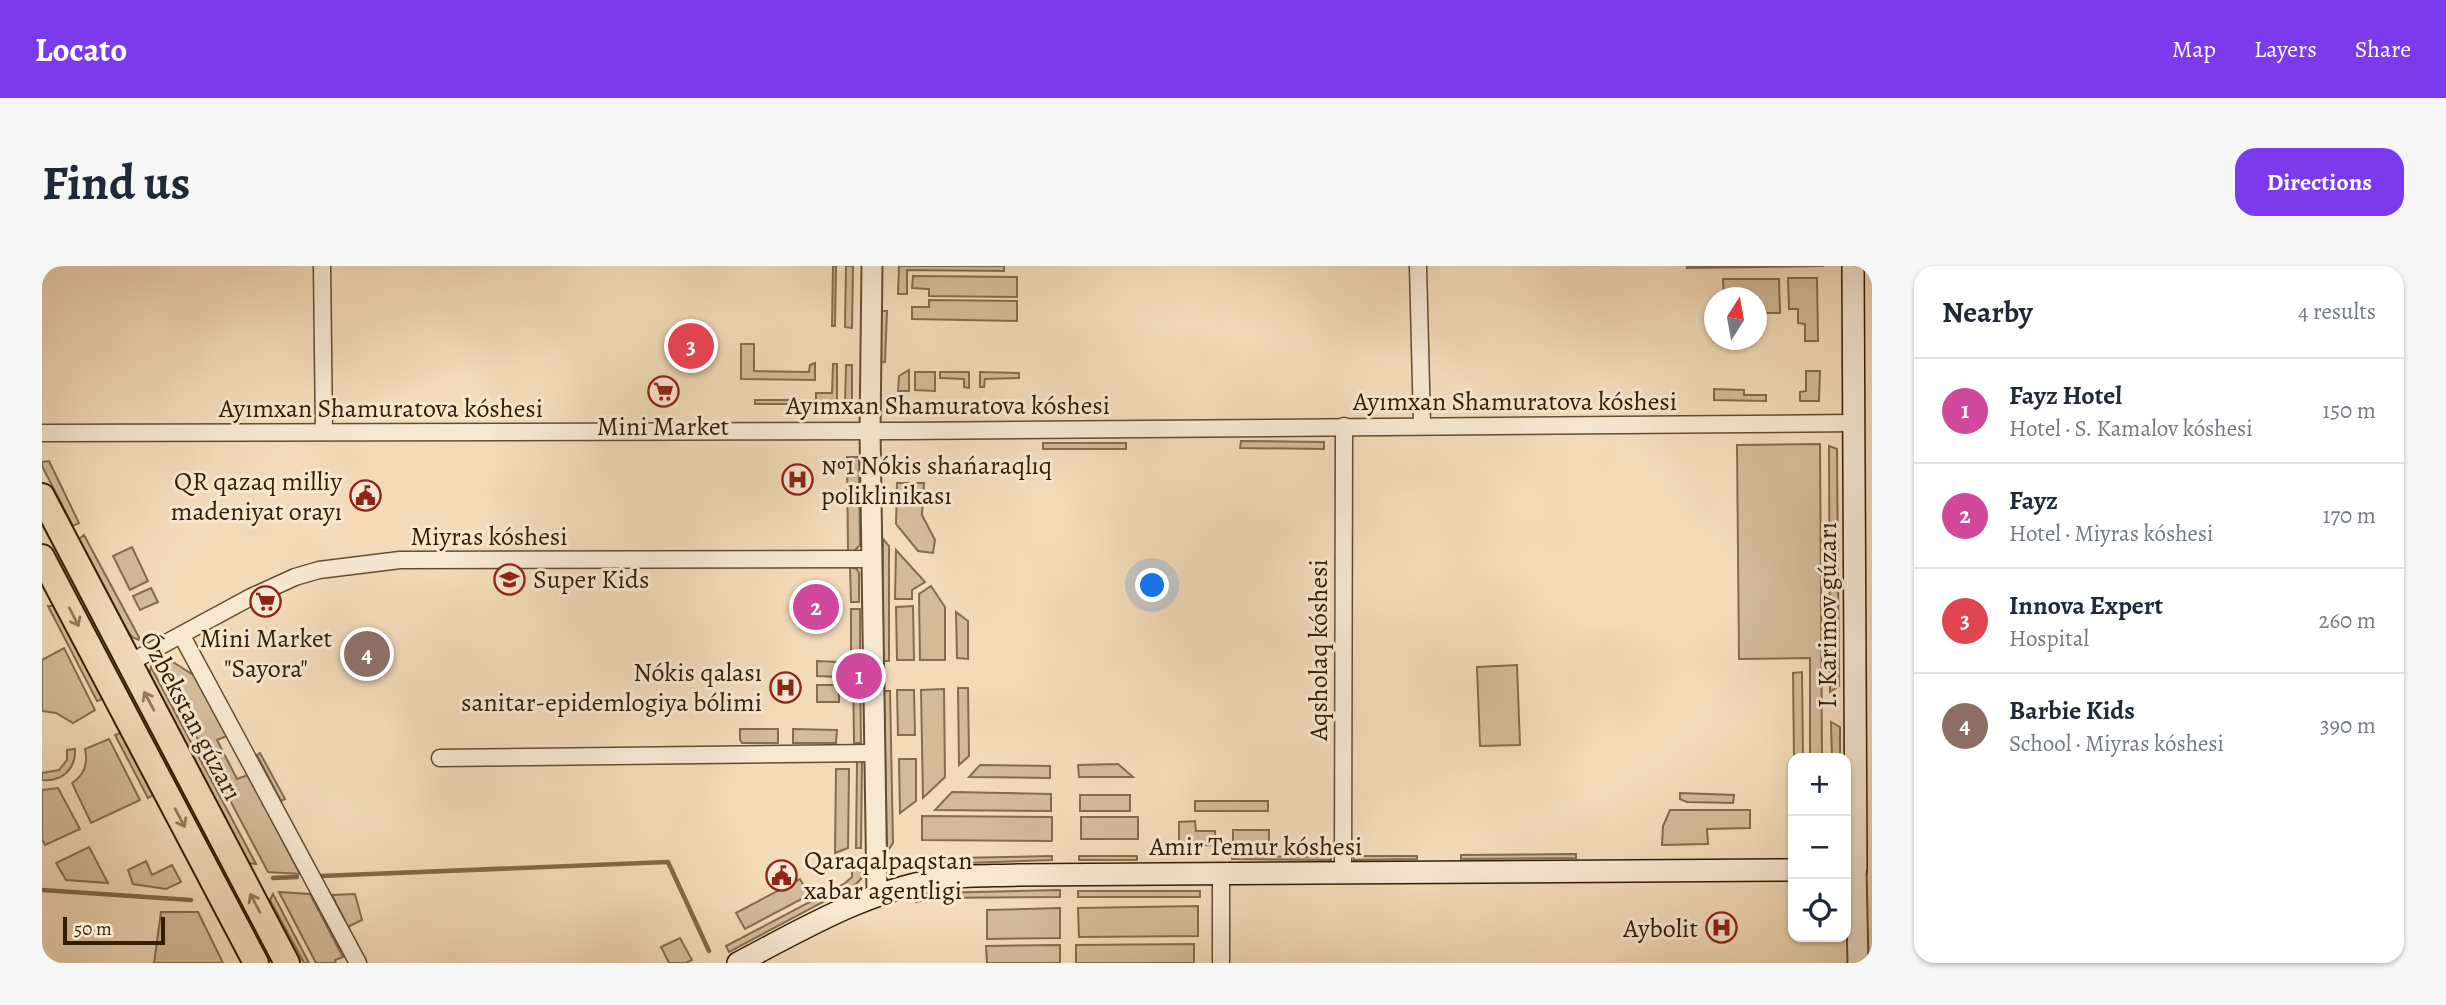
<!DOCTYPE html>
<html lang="en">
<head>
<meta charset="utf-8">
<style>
	body { margin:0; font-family:Alegreya,serif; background:#f6f6f7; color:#1f2937 }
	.controls { position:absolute; right:21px; bottom:21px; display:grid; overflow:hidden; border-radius:14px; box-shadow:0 2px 5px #0004 }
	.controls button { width:63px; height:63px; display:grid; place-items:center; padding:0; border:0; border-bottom:2px solid #e0e1e3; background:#fff; color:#1f2937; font:35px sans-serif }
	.compass { position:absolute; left:1662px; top:21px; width:63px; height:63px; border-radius:50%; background:#fff; box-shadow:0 2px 5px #0004; rotate:11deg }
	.scale { position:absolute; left:21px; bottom:18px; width:102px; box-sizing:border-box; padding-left:7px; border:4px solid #341e00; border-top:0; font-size:19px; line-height:24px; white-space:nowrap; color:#341e00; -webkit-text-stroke:5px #f7e8d2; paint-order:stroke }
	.you { position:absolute; left:1111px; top:320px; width:24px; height:24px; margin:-18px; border:5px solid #fff; border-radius:50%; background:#1a73e8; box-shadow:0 0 0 10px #1a73e833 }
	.badge { display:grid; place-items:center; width:46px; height:46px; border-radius:50%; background:#7c3aed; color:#fff; font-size:23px; font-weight:700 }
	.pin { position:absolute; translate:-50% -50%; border:4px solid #fff; box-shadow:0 2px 7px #0006 }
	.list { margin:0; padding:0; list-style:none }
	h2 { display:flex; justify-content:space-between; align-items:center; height:91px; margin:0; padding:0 28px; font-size:30px }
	h2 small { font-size:23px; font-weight:400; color:#747a83 }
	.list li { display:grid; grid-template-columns:46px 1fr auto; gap:21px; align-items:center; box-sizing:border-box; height:105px; padding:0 28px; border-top:2px solid #e0e1e3 }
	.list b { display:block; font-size:26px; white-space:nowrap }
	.list p { margin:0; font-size:23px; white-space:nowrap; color:#747a83 }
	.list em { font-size:23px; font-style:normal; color:#747a83 }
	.icon { flex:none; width:38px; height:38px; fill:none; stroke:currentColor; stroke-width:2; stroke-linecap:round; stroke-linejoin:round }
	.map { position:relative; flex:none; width:1830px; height:697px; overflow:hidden; border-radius:21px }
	header { display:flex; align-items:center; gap:42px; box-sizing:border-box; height:98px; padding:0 35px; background:#7c3aed; color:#fff }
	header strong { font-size:33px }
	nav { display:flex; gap:38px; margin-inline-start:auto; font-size:24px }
	.intro { display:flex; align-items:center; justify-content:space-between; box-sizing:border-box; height:168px; padding:0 42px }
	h1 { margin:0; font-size:49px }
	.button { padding:18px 32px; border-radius:21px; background:#7c3aed; color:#fff; font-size:24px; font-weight:700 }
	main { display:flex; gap:42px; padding:0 42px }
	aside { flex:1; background:#fff; border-radius:21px; box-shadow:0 2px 5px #0004 }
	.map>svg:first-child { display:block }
	.green { fill:#d3bb9a; stroke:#846c4d; stroke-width:2 }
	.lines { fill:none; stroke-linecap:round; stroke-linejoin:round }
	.stream { stroke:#80694a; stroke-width:4.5 }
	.minor-casing { stroke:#644d2e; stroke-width:19 }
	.tertiary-casing { stroke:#644d2e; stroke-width:23 }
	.secondary-casing { stroke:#341e00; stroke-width:24 }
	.primary-casing { stroke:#341e00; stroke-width:28 }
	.minor { stroke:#f7e8d2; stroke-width:16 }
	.tertiary { stroke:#f7e8d2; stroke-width:19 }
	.secondary { stroke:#f7e8d2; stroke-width:21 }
	.primary { stroke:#f3dbba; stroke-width:24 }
	.oneway { stroke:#947c5d }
	.labels { text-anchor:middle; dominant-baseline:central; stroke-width:6; stroke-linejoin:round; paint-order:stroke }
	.street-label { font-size:26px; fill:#341e00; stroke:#f7e8d2 }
	.poi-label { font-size:26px; fill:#341e00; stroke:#f7e8d2; text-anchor:start }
</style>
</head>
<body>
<header>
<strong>Locato</strong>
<nav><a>Map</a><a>Layers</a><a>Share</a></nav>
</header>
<div class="intro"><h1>Find us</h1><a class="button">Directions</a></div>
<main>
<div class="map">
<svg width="1830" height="697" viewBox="0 0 1830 697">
	<rect width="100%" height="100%" fill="#f3dbba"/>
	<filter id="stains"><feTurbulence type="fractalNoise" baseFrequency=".00286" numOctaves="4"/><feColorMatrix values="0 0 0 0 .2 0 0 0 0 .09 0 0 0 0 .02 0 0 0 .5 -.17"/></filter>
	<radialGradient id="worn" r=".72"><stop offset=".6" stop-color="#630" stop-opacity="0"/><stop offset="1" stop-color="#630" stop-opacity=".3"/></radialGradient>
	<!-- green -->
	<g class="green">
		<path d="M791 0H794L793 60H790Z"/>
		<path d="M804 0H811L810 62 803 61Z"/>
		<path d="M857 0H962V5L865 4V28H856Z"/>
		<path d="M1645 0H1782L1645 2Z"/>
		<path d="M871 10 975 11V31L887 30V23L870 22Z"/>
		<path d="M1746 12H1775L1776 75H1763V58L1756 57V43H1747Z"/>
		<path d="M1681 13H1737L1738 47H1715L1714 32 1682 31Z"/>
		<path d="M887 34 975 35V55L870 53V41H887Z"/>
		<path d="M838 45H845L843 96H837Z"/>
		<path d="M699 78H712V105L767 106 768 99 773 97V114L699 113Z"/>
		<path d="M791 98H795V138H713V134H774V127H790Z"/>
		<path d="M804 99H810V138H803Z"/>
		<path d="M867 104V125H856L857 110Z"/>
		<path d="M1764 105H1778L1777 135H1758V126L1764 125Z"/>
		<path d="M873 106H893V125L873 124Z"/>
		<path d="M898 106H927V122L922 121V113L898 112Z"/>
		<path d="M938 106 977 107V112L943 113 942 121H938Z"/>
		<path d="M1672 123 1702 124V129H1724V135L1672 134Z"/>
		<path d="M1199 175 1282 176V183L1198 182Z"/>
		<rect x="1001" y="177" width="83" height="6"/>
		<path d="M1778 178 1780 492H1768V392L1697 393 1695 179Z"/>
		<path d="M1787 180 1795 183 1797 420 1788 426Z"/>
		<path d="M805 191H817L818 279 812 285H806Z"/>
		<path d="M7 195 37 257 31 260 0 200V196Z"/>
		<path d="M855 217H882L880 249 893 274 891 287 876 285 854 258Z"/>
		<path d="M42 269 99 375 90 371 85 364 37 273Z"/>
		<path d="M841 273 847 280V395H840Z"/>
		<path d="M90 281 106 315 88 324 71 290Z"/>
		<path d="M854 284 883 316 870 324V333H853Z"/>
		<path d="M808 301 815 303 817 307V336H809Z"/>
		<path d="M889 320 903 341V394H878L877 328Z"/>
		<path d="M109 322 116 336 98 344 91 330Z"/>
		<path d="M6 340H13L61 433 55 435Z"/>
		<path d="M871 340 872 394H855L854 341Z"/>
		<rect x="809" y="343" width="9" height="42"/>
		<path d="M914 346 926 355V393L915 392Z"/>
		<path d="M22 382 53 444 31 457 14 447 0 445V394Z"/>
		<path d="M126 393 153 410 185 470 175 474 195 513 206 509 258 608 226 606 116 398Z"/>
		<path d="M775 395 797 396 796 411 775 410Z"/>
		<path d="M818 397 819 477H812L811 398Z"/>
		<path d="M1475 399 1478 479 1438 480 1435 401Z"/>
		<path d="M109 401 214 598 205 597 107 410Z"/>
		<path d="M1760 406 1761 492H1752L1751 407Z"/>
		<rect x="775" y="419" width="22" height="17"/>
		<path d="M916 422H926L927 490 917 499Z"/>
		<path d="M902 423 903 511 881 532 879 424Z"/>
		<path d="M855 424H872L873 469H856Z"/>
		<path d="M842 425H848L851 577 845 586Z"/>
		<path d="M1789 456 1798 461V492H1790Z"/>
		<path d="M698 463H736V477H700L698 474Z"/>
		<path d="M751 463 795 464 794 477H751Z"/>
		<path d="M79 467 111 529 106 532 73 469Z"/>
		<path d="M67 473 98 534 49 557 30 517C43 509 46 497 43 483Z"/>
		<path d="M33 483C34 503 20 516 0 514V507L17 504 25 494V484Z"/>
		<path d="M218 487 243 533 239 535 215 489Z"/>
		<path d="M857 493H874V535L858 547Z"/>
		<path d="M815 495H820L819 582H814Z"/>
		<path d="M1076 498 1091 511H1037L1036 499Z"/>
		<path d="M938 499 1008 500V512L927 511Z"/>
		<path d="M794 503H807L806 582 793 587Z"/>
		<path d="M16 522 38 563 3 579 0 573V524Z"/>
		<path d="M910 526 1009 528V545L893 544Z"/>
		<path d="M1638 527 1692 529 1691 537 1645 536 1638 533Z"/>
		<rect x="1038" y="529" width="50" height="16"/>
		<rect x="1153" y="535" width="73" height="10"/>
		<path d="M1628 544H1708V562L1665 563 1666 578 1620 579 1621 560Z"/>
		<path d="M880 550 1010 551V575L880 574Z"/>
		<rect x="1039" y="551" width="57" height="22"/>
		<path d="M1153 555 1154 565H1173V579L1137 580V556Z"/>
		<rect x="1191" y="564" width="36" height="15"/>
		<path d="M47 581 66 617 24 614 14 597Z"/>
		<path d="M1534 588V592L1419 593V589Z"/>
		<path d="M1010 590V594L864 599V593Z"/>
		<rect x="1037" y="590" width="58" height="4"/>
		<path d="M1190 590 1289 591V594L1190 593Z"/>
		<path d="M1312 590H1375V593L1312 594Z"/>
		<path d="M104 595 110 609 130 599 139 616 124 623 91 618 86 604Z"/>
		<path d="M820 601 819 613 813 619 687 686 684 680 802 618 810 611V604Z"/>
		<path d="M758 613 767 629 703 663 694 647Z"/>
		<path d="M1018 624V631L890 632 874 636 872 631 889 627Z"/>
		<rect x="1036" y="625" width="122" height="6"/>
		<path d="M237 626 268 628 301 691 293 694 294 697H274Z"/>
		<path d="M231 628 267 697H262L228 634Z"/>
		<path d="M313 628 320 654 306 661 290 629Z"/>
		<path d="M1156 640V670L1037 671 1036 642Z"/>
		<path d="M1018 642V672L945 673V644Z"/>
		<path d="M119 646H156L181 697H112Z"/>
		<path d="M638 672 650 694 644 697H627L619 681Z"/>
		<path d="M1152 678V697H1034V679Z"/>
		<path d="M1018 679V697H945L944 680Z"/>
	</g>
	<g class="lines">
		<!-- stream -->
		<g class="stream">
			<path d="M279 610 626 596 667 685"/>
			<path d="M231 612 255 611"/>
			<path d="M0 624 149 634"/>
		</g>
		<defs>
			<g id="minor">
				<path d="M280 0 282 166"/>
				<path d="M1376 0 1380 159"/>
				<path d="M0 167 864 165 1813 157"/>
				<path d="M140 370 316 697"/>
				<path d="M87 397 207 332 253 311 277 304 358 294 830 293"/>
				<path d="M398 492 833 487"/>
				<path d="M1301 608 1302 160"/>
				<path d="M1179 609V697"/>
			</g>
			<g id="tertiary">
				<path d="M830 0 828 165 835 629"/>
				<path d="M1814 603 1816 697"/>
			</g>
			<g id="secondary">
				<path d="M1811 0 1814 603"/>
				<path d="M696 697C763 662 829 622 906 612 929 609 953 610 976 609L1751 604"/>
			</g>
			<g id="primary">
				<path d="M0 230 245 697"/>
				<path d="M0 291 214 697"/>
			</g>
		</defs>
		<!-- minor casing -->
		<use href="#minor" class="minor-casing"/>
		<!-- tertiary casing -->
		<use href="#tertiary" class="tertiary-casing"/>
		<!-- secondary casing -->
		<use href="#secondary" class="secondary-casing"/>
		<!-- primary casing -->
		<use href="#primary" class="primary-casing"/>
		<!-- minor -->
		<use href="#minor" class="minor"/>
		<!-- tertiary -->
		<use href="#tertiary" class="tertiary"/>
		<!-- secondary -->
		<use href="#secondary" class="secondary"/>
		<!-- primary -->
		<use href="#primary" class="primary"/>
	</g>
	<!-- one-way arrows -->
	<defs><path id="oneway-shaft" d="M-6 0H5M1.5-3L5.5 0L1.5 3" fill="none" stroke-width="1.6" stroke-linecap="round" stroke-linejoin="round" transform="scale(1.75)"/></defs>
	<g class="oneway">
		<use href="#oneway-shaft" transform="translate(32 351) rotate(63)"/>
		<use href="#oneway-shaft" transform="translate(107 435) rotate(-118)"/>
		<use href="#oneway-shaft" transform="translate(138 552) rotate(62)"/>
		<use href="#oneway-shaft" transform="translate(213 637) rotate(-118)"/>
	</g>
	<!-- icons -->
	<defs>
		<symbol id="supermarket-ring" viewBox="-11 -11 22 22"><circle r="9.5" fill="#f7e8d2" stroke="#8f2418" stroke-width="1.5"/><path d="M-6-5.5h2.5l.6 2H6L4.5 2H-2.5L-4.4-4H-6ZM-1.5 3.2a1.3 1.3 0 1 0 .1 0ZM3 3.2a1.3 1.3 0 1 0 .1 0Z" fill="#8f2418"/></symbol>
		<symbol id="hospital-ring" viewBox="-11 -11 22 22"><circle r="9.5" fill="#f7e8d2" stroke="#8f2418" stroke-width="1.5"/><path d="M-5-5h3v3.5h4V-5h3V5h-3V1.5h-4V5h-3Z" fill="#8f2418"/></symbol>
		<symbol id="civic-ring" viewBox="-11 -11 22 22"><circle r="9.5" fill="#f7e8d2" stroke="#8f2418" stroke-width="1.5"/><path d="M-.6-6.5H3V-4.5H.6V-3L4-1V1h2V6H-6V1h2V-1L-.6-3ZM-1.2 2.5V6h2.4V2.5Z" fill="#8f2418"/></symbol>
		<symbol id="school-ring" viewBox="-11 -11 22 22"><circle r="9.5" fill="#f7e8d2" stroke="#8f2418" stroke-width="1.5"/><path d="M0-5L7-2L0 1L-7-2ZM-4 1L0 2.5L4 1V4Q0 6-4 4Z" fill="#8f2418"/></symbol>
	</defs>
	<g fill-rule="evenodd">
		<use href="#supermarket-ring" x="604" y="108" width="35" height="35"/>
		<use href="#hospital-ring" x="738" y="196" width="35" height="35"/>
		<use href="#civic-ring" x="306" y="212" width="35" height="35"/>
		<use href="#school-ring" x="450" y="296" width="35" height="35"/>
		<use href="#supermarket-ring" x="206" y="318" width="35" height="35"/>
		<use href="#hospital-ring" x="726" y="404" width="35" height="35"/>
		<use href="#civic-ring" x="722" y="592" width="35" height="35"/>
		<use href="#hospital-ring" x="1662" y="644" width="35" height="35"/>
	</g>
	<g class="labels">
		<!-- street labels -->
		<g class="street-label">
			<text x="1473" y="135">Ayımxan Shamuratova kóshesi</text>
			<text x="906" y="139">Ayımxan Shamuratova kóshesi</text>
			<text x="339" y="142">Ayımxan Shamuratova kóshesi</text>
			<text x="447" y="270">Miyras kóshesi</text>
			<text transform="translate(1785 349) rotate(-90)">I. Karimov gúzarı</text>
			<text transform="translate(1276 384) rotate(-90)">Aqsholaq kóshesi</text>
			<text transform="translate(149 450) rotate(62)">Ózbekstan gúzarı</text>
			<text x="1214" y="580">Amir Temur kóshesi</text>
		</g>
		<!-- poi labels -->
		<g class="poi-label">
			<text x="621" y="160" text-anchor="middle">Mini Market</text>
			<text x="779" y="199">№1 Nókis shańaraqlıq<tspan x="779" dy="30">poliklinikası</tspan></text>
			<text x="300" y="215" text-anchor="end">QR qazaq milliy<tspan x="300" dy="30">madeniyat orayı</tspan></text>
			<text x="491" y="313">Super Kids</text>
			<text x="224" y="372" text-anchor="middle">Mini Market<tspan x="224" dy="30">"Sayora"</tspan></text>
			<text x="720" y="406" text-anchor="end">Nókis qalası<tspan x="720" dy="30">sanitar-epidemlogiya bólimi</tspan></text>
			<text x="762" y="594">Qaraqalpaqstan<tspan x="762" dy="30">xabar agentligi</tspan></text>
			<text x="1656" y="662" text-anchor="end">Aybolit</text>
		</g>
	</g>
	<rect width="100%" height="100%" filter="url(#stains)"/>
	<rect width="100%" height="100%" fill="url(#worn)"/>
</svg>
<div class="controls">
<button>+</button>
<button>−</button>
<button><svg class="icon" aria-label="locate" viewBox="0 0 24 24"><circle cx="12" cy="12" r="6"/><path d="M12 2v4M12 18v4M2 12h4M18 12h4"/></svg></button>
</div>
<svg class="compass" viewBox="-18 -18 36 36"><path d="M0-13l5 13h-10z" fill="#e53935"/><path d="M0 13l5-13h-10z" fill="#747a83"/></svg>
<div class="scale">50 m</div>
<div class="you"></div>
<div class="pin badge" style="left:817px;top:410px;background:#d1479c">1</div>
<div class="pin badge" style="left:774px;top:341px;background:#d1479c">2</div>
<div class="pin badge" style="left:649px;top:80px;background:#e0444e">3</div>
<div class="pin badge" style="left:325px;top:388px;background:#8d6e63">4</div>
</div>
<aside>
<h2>Nearby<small>4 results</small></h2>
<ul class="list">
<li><span class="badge" style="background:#d1479c">1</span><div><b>Fayz Hotel</b><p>Hotel · S. Kamalov kóshesi</p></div><em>150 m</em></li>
<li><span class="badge" style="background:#d1479c">2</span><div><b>Fayz</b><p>Hotel · Miyras kóshesi</p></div><em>170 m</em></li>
<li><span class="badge" style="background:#e0444e">3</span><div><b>Innova Expert</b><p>Hospital</p></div><em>260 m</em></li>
<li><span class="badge" style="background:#8d6e63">4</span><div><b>Barbie Kids</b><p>School · Miyras kóshesi</p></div><em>390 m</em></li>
</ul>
</aside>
</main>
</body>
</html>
